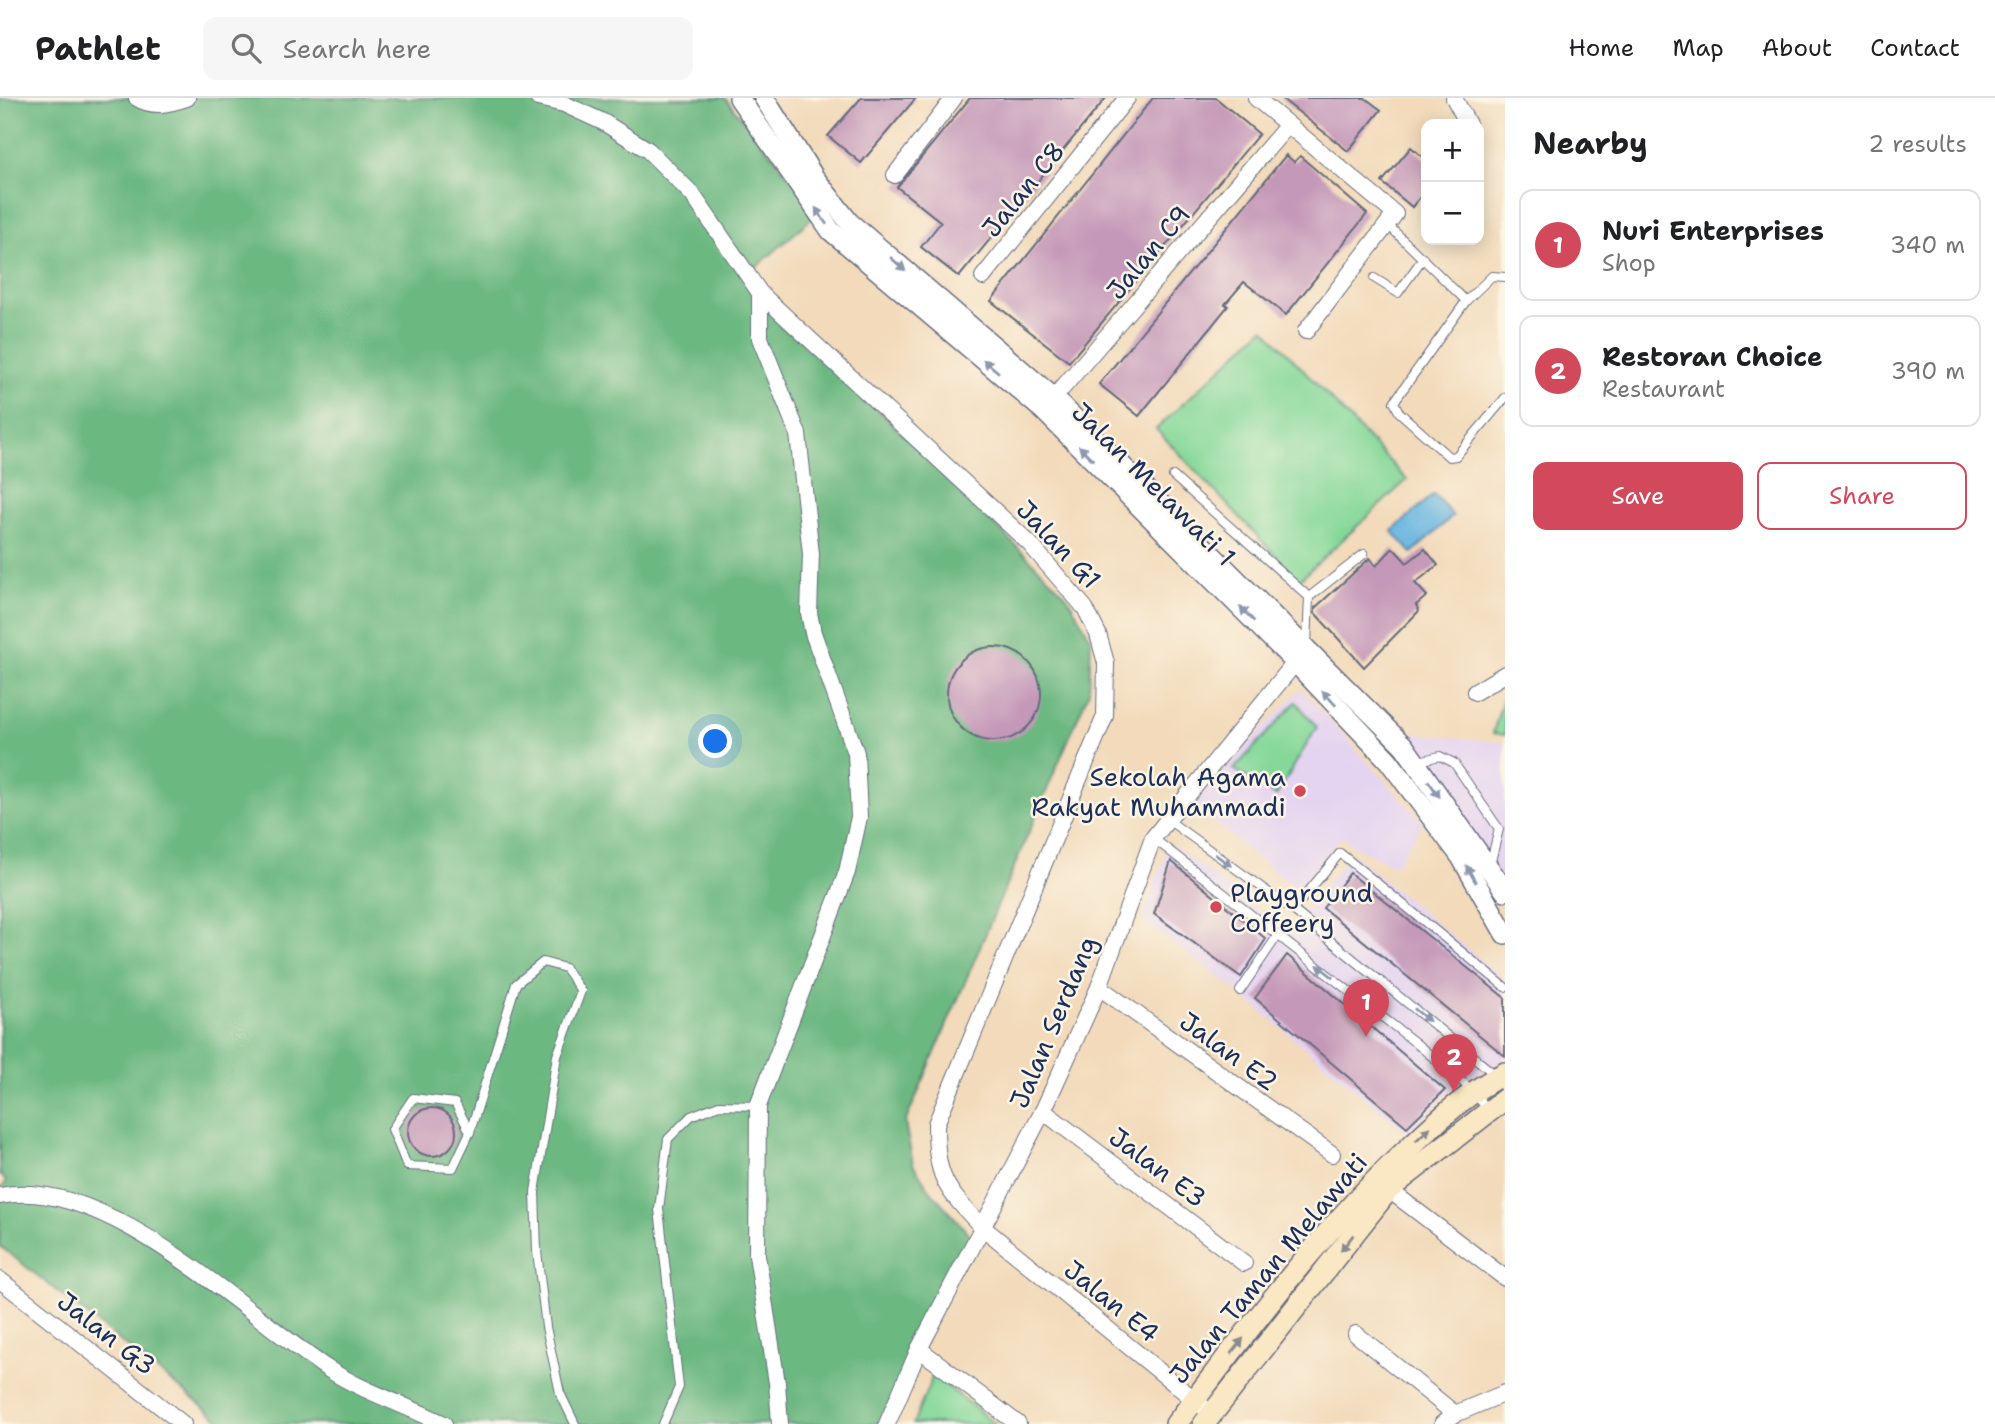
<!DOCTYPE html>
<html lang="en">
<head>
<meta charset="utf-8">
<style>
	body { margin:0; font-family:"Shantell Sans",sans-serif; background:#f6f6f6; color:#202124 }
	.controls { position:absolute; right:21px; top:21px; display:grid; overflow:hidden; border-radius:14px; box-shadow:0 4px 18px #0003 }
	.controls button { width:63px; height:63px; display:grid; place-items:center; padding:0; border:0; border-bottom:2px solid #e0e0e0; background:#fff; color:#202124; font:35px sans-serif }
	.you { position:absolute; left:716px; top:644px; width:24px; height:24px; margin:-18px; border:5px solid #fff; border-radius:50%; background:#1a73e8; box-shadow:0 0 0 10px #1a73e833 }
	.badge { display:grid; place-items:center; width:46px; height:46px; border-radius:50%; background:#d1495b; color:#fff; font-size:23px; font-weight:700 }
	.pin { position:absolute; translate:-50% -58px; filter:drop-shadow(0 2px 4px #0008) }
	.pin::after { content:''; position:absolute; top:37px; width:24px; height:21px; background:inherit; clip-path:polygon(0 0,100% 0,50% 100%) }
	.list { margin:0; padding:0; list-style:none }
	h2 { display:flex; justify-content:space-between; align-items:center; height:91px; margin:0; padding:0 28px; font-size:30px }
	h2 small { font-size:23px; font-weight:400; color:#757577 }
	.list li { display:grid; grid-template-columns:46px 1fr auto; gap:21px; align-items:center; box-sizing:border-box; height:112px; margin:0 14px 14px; padding:0 14px; border:2px solid #e0e0e0; border-radius:14px }
	.list b { display:block; font-size:26px; white-space:nowrap }
	.list p { margin:0; font-size:23px; white-space:nowrap; color:#757577 }
	.list em { font-size:23px; font-style:normal; color:#757577 }
	.actions { display:flex; gap:14px; padding:21px 28px }
	.actions a { flex:1; padding:16px 0; border:2px solid #d1495b; border-radius:14px; text-align:center; font-size:24px; color:#d1495b }
	.actions .main { background:#d1495b; color:#fff }
	.icon { flex:none; width:38px; height:38px; fill:none; stroke:currentColor; stroke-width:2; stroke-linecap:round; stroke-linejoin:round }
	.map { position:relative; flex:none; width:1505px; height:1326px; overflow:hidden }
	header { display:flex; align-items:center; gap:42px; box-sizing:border-box; height:98px; padding:0 35px; background:#fff; border-bottom:2px solid #e0e0e0 }
	header strong { font-size:33px }
	nav { display:flex; gap:38px; margin-inline-start:auto; font-size:24px }
	.search { width:490px; height:63px; background:#f6f6f6; display:flex; align-items:center; gap:18px; box-sizing:border-box; padding:0 24px; border-radius:14px; color:#757577; font-size:26px }
	main { display:flex }
	aside { flex:1; background:#fff }
	.map>svg:first-child { display:block }
	.built { fill:#e4d3f1 }
	.green { fill:#85d899; stroke:#50847c; stroke-width:2 }
	.forest { fill:#6cb881; stroke:#447470; stroke-width:2 }
	.water { fill:#64b4df; stroke:#40729e; stroke-width:2 }
	.building { fill:#c498b8 }
	.lines { fill:none; stroke-linecap:round; stroke-linejoin:round }
	.service-casing { stroke:#666b7e; stroke-width:10 }
	.minor-casing { stroke:#666b7e; stroke-width:18 }
	.tertiary-casing { stroke:#666b7e; stroke-width:22 }
	.secondary-casing { stroke:#666b7e; stroke-width:24 }
	.service { stroke:#fff; stroke-width:8 }
	.minor { stroke:#fff; stroke-width:16 }
	.tertiary { stroke:#fff; stroke-width:19 }
	.secondary { stroke:#fae7c3; stroke-width:21 }
	.oneway { fill:#8d97ae }
	.oneway2 { fill:#8a8b90 }
	.poi-dot { fill:#d1495b; stroke:#fcf5e5; stroke-width:2.5 }
	.labels { text-anchor:middle; dominant-baseline:central; stroke-width:5; stroke-linejoin:round; paint-order:stroke }
	.street-label { font-size:26px; fill:#1b2f5e; stroke:#fcf5e5 }
	.poi-label { font-size:26px; fill:#1b2f5e; stroke:#fcf5e5; text-anchor:end }
</style>
</head>
<body>
<header>
<strong>Pathlet</strong>
<div class="search"><svg class="icon" aria-label="search" viewBox="0 0 24 24"><circle cx="10" cy="10" r="6"/><path d="M15 15l6 6"/></svg>Search here</div>
<nav><a>Home</a><a>Map</a><a>About</a><a>Contact</a></nav>
</header>
<main>
<div class="map">
<svg width="1505" height="1326" viewBox="0 0 1505 1326">
	<rect width="100%" height="100%" fill="#fcf5e5"/>
	<filter id="ink" filterUnits="userSpaceOnUse"><feTurbulence type="fractalNoise" baseFrequency=".0143" numOctaves="2"/><feDisplacementMap in="SourceGraphic" scale="14" xChannelSelector="R" yChannelSelector="G"/><feConvolveMatrix kernelMatrix="1 2 1 2 8 2 1 2 1" color-interpolation-filters="sRGB"/></filter>
	<filter id="wash" filterUnits="userSpaceOnUse"><feTurbulence type="fractalNoise" baseFrequency=".00686" numOctaves="4" result="noise"/><feDisplacementMap in="SourceGraphic" scale="28" xChannelSelector="R" yChannelSelector="G"/><feGaussianBlur stdDeviation="1.57" result="paint"/><feColorMatrix in="noise" values="0 0 0 0 0 0 0 0 0 0 0 0 0 0 0 0 0 1.4 0 .05"/><feComposite in="paint" operator="in"/></filter>
	<g filter="url(#wash)">
		<rect width="100%" height="100%" fill="#f2daba"/>
		<!-- built -->
		<g class="built">
			<path d="M1301 591 1423 725 1395 768 1354 748 1342 738 1297 792 1191 706Z"/>
			<path d="M1412 635 1505 645V792Z"/>
			<path d="M1170 745 1287 835 1351 755 1505 882V962L1454 989 1407 1035 1231 888 1142 822Z"/>
		</g>
		<!-- green -->
		<g class="green">
			<path d="M1264 230 1407 382 1299 482 1156 331Z"/>
			<path d="M1505 595V637L1493 635Z"/>
			<path d="M1296 604 1317 629 1276 698 1234 671Z"/>
			<path d="M933 1277 995 1326H913Z"/>
		</g>
		<!-- forest -->
		<path class="forest" d="M0 0H725L819 114 752 173 785 220 1067 498 1091 541 1089 593 905 1025 913 1066 929 1091 971 1138 887 1326H225L0 1148V1092L6 1084 0 1076Z"/>
		<!-- water -->
		<path class="water" d="M1434 396 1453 418 1412 455 1392 433Z"/>
		<g id="blocks">
			<!-- building -->
			<g class="building">
				<path d="M861 0H916L861 65 828 38Z"/>
				<path d="M970 0H1106L959 179 921 149 941 124 897 89Z"/>
				<path d="M1153 0H1216L1259 36 1069 264 991 203Z"/>
				<path d="M1281 0H1365L1381 12 1348 53Z"/>
				<path d="M1411 49 1426 62V92L1412 109 1382 84Z"/>
				<path d="M1286 57 1294 64 1300 58 1367 116 1286 217 1244 184 1225 206 1228 208 1139 318 1099 286Z"/>
				<path d="M1393 450 1407 465 1425 451 1438 467 1415 485 1427 498 1416 507 1419 513 1364 569 1315 515V510L1370 460 1376 468Z"/>
				<circle cx="994" cy="596" r="47"/>
				<path d="M1171 763 1266 841 1241 879 1154 816Z"/>
				<path d="M1350 775 1505 900V958L1323 810Z"/>
				<path d="M1287 857 1445 992 1407 1029 1255 900Z"/>
				<circle cx="432" cy="1034" r="24"/>
			</g>
		</g>
	</g>
	<g filter="url(#ink)">
		<use href="#blocks" fill-opacity="0" stroke="#666b7e" stroke-width="2"/>
		<g class="lines">
			<defs>
				<g id="service">
					<path d="M1387 126 1466 203 1492 178 1505 179"/>
					<path d="M1374 180 1398 195 1423 160"/>
					<path d="M1466 203 1394 304 1399 314 1449 359 1456 358 1505 300"/>
					<path d="M1173 378 1309 499"/>
					<path d="M1307 547 1309 499 1364 456"/>
					<path d="M1415 664 1440 658 1454 665 1499 731 1490 767"/>
					<path d="M1168 722 1293 812 1498 979 1505 992"/>
					<path d="M1153 740 1417 946 1473 993 1488 1012"/>
					<path d="M1293 812 1340 755 1505 889"/>
					<path d="M1240 893 1278 837"/>
					<path d="M470 1034 455 1005 413 1000 392 1031 407 1068 453 1070 470 1034 516 886 543 864 565 870 581 893 557 958 535 1094 537 1153 546 1229 560 1295 575 1326"/>
					<path d="M663 1326 679 1289 659 1111 668 1041 691 1018 719 1007 758 1008"/>
				</g>
				<g id="minor">
					<path d="M137 0C153 10 169 6 187 0"/>
					<path d="M538 0 564 6 603 24 648 52 692 96 760 195 1029 445 1085 510 1098 536 1106 565 1105 618 936 1026C936 1080 945 1090 981 1128L1202 1308"/>
					<path d="M1256 0 1395 116 1306 233"/>
					<path d="M1454 0 1468 26"/>
					<path d="M895 77 954 0"/>
					<path d="M983 179 1127 0"/>
					<path d="M760 195V240L798 336 811 456 809 515 813 535 856 655 859 719 847 774 758 1008 757 1157 777 1285 780 1326"/>
					<path d="M1046 309 1288 27"/>
					<path d="M1475 594 1505 576"/>
					<path d="M1099 889 1332 1056"/>
					<path d="M1043 1013 1244 1165"/>
					<path d="M1380 1085 1505 1180"/>
					<path d="M0 1098C107 1076 244 1216 328 1271 364 1294 406 1307 444 1326"/>
					<path d="M0 1182 183 1326"/>
					<path d="M1356 1236 1455 1316"/>
					<path d="M919 1251 1018 1326"/>
					<path d="M887 1326 919 1251 1043 1013 1099 889 1153 740 1303 555"/>
					<path d="M1442 1326 1455 1316 1505 1295"/>
				</g>
				<g id="tertiary">
					<path d="M739 0 831 133 1043 312 1295 564 1388 662 1461 759 1505 836"/>
					<path d="M764 0 814 79 849 124 1055 301 1404 648 1505 793"/>
				</g>
				<g id="secondary">
					<path d="M1176 1326C1250 1230 1323 1129 1413 1046 1441 1019 1470 993 1505 975"/>
					<path d="M1204 1326 1389 1091 1505 1001"/>
				</g>
			</defs>
			<!-- service casing -->
			<use href="#service" class="service-casing"/>
			<!-- minor casing -->
			<use href="#minor" class="minor-casing"/>
			<!-- tertiary casing -->
			<use href="#tertiary" class="tertiary-casing"/>
			<!-- secondary casing -->
			<use href="#secondary" class="secondary-casing"/>
			<!-- service -->
			<use href="#service" class="service"/>
			<!-- minor -->
			<use href="#minor" class="minor"/>
			<!-- tertiary -->
			<use href="#tertiary" class="tertiary"/>
			<!-- secondary -->
			<use href="#secondary" class="secondary"/>
		</g>
		<!-- one-way arrows -->
		<defs><path id="oneway-solid" d="M-6-.8H1V-3.2L6.5 0L1 3.2V.8H-6Z" transform="scale(1.75)"/></defs>
		<g class="oneway">
			<use href="#oneway-solid" transform="translate(821 118) rotate(-124)"/>
			<use href="#oneway-solid" transform="translate(898 166) rotate(41)"/>
			<use href="#oneway-solid" transform="translate(991 268) rotate(-140)"/>
			<use href="#oneway-solid" transform="translate(1086 355) rotate(-135)"/>
			<use href="#oneway-solid" transform="translate(1247 516) rotate(-135)"/>
			<use href="#oneway-solid" transform="translate(1329 600) rotate(-133)"/>
			<use href="#oneway-solid" transform="translate(1434 691) rotate(55)"/>
			<use href="#oneway-solid" transform="translate(1223 762) rotate(36)"/>
			<use href="#oneway-solid" transform="translate(1471 776) rotate(-119)"/>
			<use href="#oneway-solid" transform="translate(1325 873) rotate(-142)"/>
			<use href="#oneway-solid" transform="translate(1422 917) rotate(39)"/>
		</g>
		<g class="oneway2">
			<use href="#oneway-solid" transform="translate(1423 1036) rotate(-43)"/>
			<use href="#oneway-solid" transform="translate(1347 1145) rotate(128)"/>
			<use href="#oneway-solid" transform="translate(1237 1248) rotate(-51)"/>
		</g>
	</g>
	<!-- markers -->
	<g class="poi-dot">
		<circle cx="1300" cy="693" r="7"/>
		<circle cx="1216" cy="809" r="7"/>
	</g>
	<g class="labels">
		<!-- street labels -->
		<g class="street-label">
			<text transform="translate(1023 91) rotate(-51)">Jalan C8</text>
			<text transform="translate(1148 154) rotate(-50)">Jalan C9</text>
			<text transform="translate(1154 386) rotate(45)">Jalan Melawati 1</text>
			<text transform="translate(1059 446) rotate(47)">Jalan G1</text>
			<text transform="translate(1053 924) rotate(-67)">Jalan Serdang</text>
			<text transform="translate(1229 953) rotate(36)">Jalan E2</text>
			<text transform="translate(1158 1069) rotate(37)">Jalan E3</text>
			<text transform="translate(1268 1170) rotate(-50)">Jalan Taman Melawati</text>
			<text transform="translate(1112 1203) rotate(39)">Jalan E4</text>
			<text transform="translate(107 1235) rotate(38)">Jalan G3</text>
		</g>
		<!-- poi labels -->
		<g class="poi-label">
			<text x="1286" y="678">Sekolah Agama<tspan x="1286" dy="30">Rakyat Muhammadi</tspan></text>
			<text x="1230" y="794" text-anchor="start">Playground<tspan x="1230" dy="30">Coffeery</tspan></text>
		</g>
	</g>
</svg>
<div class="controls">
<button>+</button>
<button>−</button>
</div>
<div class="you"></div>
<div class="pin badge" style="left:1366px;top:939px">1</div>
<div class="pin badge" style="left:1454px;top:994px">2</div>
</div>
<aside>
<h2>Nearby<small>2 results</small></h2>
<ul class="list">
<li><span class="badge">1</span><div><b>Nuri Enterprises</b><p>Shop</p></div><em>340 m</em></li>
<li><span class="badge">2</span><div><b>Restoran Choice</b><p>Restaurant</p></div><em>390 m</em></li>
</ul>
<div class="actions"><a class="main">Save</a><a>Share</a></div>
</aside>
</main>
</body>
</html>
